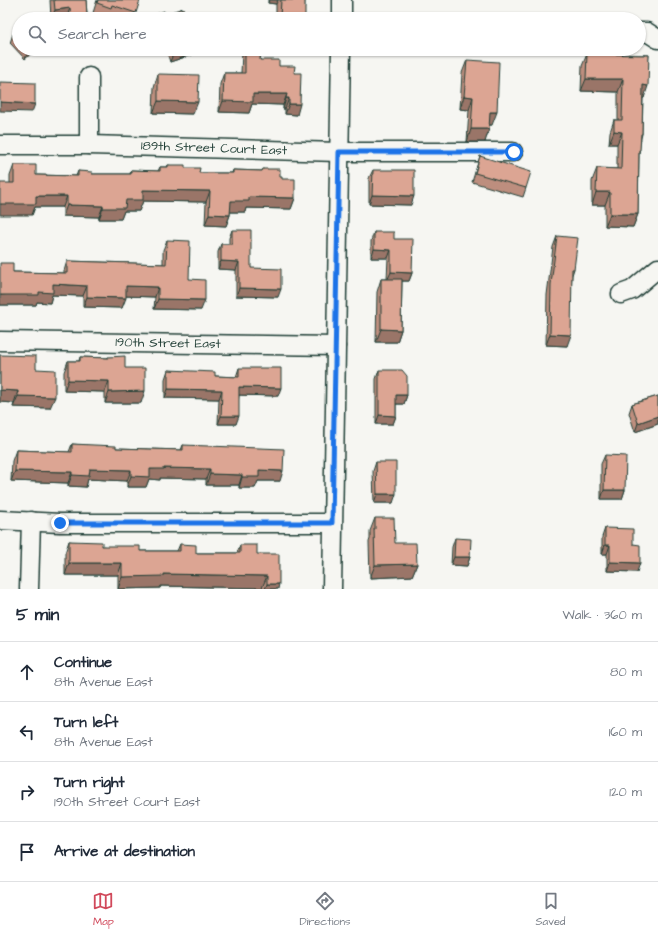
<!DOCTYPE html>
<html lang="en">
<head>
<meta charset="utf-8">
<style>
	body { margin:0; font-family:"Architects Daughter",sans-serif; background:#f6f6f7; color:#1f2937 }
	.stop { position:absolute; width:12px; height:12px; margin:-9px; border:3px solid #1a73e8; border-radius:50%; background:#fff }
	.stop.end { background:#1a73e8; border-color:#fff; box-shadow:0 1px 4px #0008 }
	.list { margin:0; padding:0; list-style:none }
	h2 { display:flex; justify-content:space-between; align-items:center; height:52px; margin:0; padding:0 16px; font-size:17px }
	h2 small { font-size:13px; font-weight:400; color:#747a83 }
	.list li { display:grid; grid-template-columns:26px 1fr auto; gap:12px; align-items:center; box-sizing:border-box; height:60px; padding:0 16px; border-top:1px solid #e0e1e3 }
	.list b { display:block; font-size:15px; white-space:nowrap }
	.list p { margin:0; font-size:13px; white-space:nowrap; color:#747a83 }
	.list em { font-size:13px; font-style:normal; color:#747a83 }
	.icon { flex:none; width:22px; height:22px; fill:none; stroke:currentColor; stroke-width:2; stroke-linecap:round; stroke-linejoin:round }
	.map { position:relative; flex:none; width:658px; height:589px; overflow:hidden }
	.search { position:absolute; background:#fff; box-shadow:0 1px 3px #0004; left:12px; right:12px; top:12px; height:44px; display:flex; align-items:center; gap:10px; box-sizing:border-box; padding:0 14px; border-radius:22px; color:#747a83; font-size:15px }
	.sheet { height:292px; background:#fff }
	nav { display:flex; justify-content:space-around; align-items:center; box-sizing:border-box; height:56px; border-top:1px solid #e0e1e3; background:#fff; font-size:11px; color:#747a83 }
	nav a { display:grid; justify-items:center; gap:2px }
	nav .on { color:#d1495b }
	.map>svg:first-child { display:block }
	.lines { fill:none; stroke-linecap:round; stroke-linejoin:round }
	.minor-casing { stroke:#1f3d34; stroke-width:21 }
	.minor { stroke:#f6f6f2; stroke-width:18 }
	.wall { fill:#bd8e7e; stroke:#1f3d34 }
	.shaded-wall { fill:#9a7467; stroke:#1f3d34 }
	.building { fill:#dca593; stroke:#1f3d34 }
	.route { stroke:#1a73e8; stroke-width:5 }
	.labels { text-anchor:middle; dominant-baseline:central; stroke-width:4; stroke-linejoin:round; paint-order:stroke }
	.street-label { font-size:13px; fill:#1f3d34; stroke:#f6f6f2 }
</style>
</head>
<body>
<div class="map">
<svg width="658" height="589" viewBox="0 0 658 589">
	<rect width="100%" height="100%" fill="#f6f6f2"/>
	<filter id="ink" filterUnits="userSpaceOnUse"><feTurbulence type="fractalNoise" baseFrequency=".025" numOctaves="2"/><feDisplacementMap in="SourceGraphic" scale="8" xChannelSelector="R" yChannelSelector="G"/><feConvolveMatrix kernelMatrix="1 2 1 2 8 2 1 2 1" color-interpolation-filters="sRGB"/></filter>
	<g filter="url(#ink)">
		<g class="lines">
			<defs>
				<g id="minor">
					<path d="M342 19V0"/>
					<path d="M639 32H647L658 39"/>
					<path d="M0 145H89L339 152H513"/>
					<path d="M89 145V77"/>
					<path d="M621 294 632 290 658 268"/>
					<path d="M0 341 336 346"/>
					<path d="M0 520 60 523H332"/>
					<path d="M29 589 31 521"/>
					<path d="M332 589 341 49"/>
				</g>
			</defs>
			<!-- minor casing -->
			<use href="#minor" class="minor-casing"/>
			<!-- minor -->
			<use href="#minor" class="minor"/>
		</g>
		<!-- wall -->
		<g class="wall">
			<path d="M50 0H86L87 15 86 19H67V17L51 19Z"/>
			<path d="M97 0H140L133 19H112L108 18 107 19H102L92 16Z"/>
			<path d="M268 0H305L304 19H276V4L268 3Z"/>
			<path d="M19 28V49H36L25 59 10 43 13 34Z"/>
			<path d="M166 49H193L191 55 170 62Z"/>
			<path d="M243 49H261L260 60 279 66 294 73 297 115 285 114V109H283V105L252 104 249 113 219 112 220 84 224 73H241L242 52Z"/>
			<path d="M587 54 649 55 644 98H643L642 134 641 138 639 154 638 214 633 227 605 226V205H592V181L597 168 617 169V144H609L610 132 614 120H618V92L581 91 582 66Z"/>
			<path d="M467 60 492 125H489L485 142H467L469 110 460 109 462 73Z"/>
			<path d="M158 74 193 114 153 113 154 87Z"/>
			<path d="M480 156 526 188 523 197 472 182Z"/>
			<path d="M14 165 36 175 76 176 78 171 92 174H130L131 170 158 171 160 167H167L168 165 185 168 199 173H232L233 170 262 171 263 169 280 177 282 179 295 198 291 209 246 208 245 212H230V215L226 226 205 225 206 202 143 201 139 211H124L121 219H99V217L63 216V207H35L32 215 10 183V176Z"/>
			<path d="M373 170 411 205 369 204V178Z"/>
			<path d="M232 230 251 268 278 297 236 296V270L218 269V252L221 244H229V238Z"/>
			<path d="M374 232 394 239 412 273 409 281H402L401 330 397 342H376L377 292 381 279H387L388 258H371V241Z"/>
			<path d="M557 236 574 269 572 275 567 346 546 345 547 295 553 247Z"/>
			<path d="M167 240 189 279 201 310 154 309 155 297 126 296 122 308 83 307V296L52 295 50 303 37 302 36 305H0L13 272 64 273V271L67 261 163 264V250Z"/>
			<path d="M0 355 36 369 50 408 13 407 14 403 0 402Z"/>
			<path d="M80 357 108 358V357L125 368 141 403H105V392L64 391V372L68 361H79Z"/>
			<path d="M239 368 278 396 239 395 236 424H218L219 399 165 398V379L168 370 215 376 236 377Z"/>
			<path d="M379 370 407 395 404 404H396V416L393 424H376V379Z"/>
			<path d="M658 396V424L635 432 629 413 632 404Z"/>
			<path d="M72 444 116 448 181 450 183 445 280 481H258L255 488H239V485H206V479L160 478V480L149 479 146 487H127V481L88 479 86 487 68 486V483L11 481 12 461 16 450 69 452Z"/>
			<path d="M605 455 625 490 622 499H601V464Z"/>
			<path d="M376 462 393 503H374L373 471Z"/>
			<path d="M375 518 395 543 417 564 412 576 370 578 369 542 370 539V531Z"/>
			<path d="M605 528 633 544 637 572 607 571V554H602V537Z"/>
			<path d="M455 538 470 557 467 566 451 565 452 547Z"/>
			<path d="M69 541 102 546 140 551H177L180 544 196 553H237L240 545 257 554 278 589H262V588L161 586 160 588 118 589V575H65V553Z"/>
		</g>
		<!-- shaded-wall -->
		<g class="shaded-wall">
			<path d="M269 0H278L276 4 268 3Z"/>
			<path d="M70 8 67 17 51 19 55 10Z"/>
			<path d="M87 15 86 19H70L71 16Z"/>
			<path d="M280 18H305L304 19H280Z"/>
			<path d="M30 49H36L25 59 28 51Z"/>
			<path d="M175 49H193L191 55 170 62Z"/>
			<path d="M586 79H623L618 92 581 91Z"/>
			<path d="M643 85 648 86 644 98H639Z"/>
			<path d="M253 94H287L283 105 252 104 249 113 219 112 223 101Z"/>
			<path d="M464 96 473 97 469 110 460 109Z"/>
			<path d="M286 98H289L285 109H283Z"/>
			<path d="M158 101 198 102 193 114 153 113Z"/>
			<path d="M0 102 35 104 32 112 0 111Z"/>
			<path d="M289 104H300L297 115 285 114Z"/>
			<path d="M490 112H497L492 125H486Z"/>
			<path d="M471 129H489L485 142H467Z"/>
			<path d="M614 131 622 132 617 144H609Z"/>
			<path d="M143 190 210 191 206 202 143 201 139 211H124L121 219H99L103 208 126 200Z"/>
			<path d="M596 192H610L605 205H592Z"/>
			<path d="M372 195 414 196 411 205 369 204Z"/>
			<path d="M36 196H67L63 207H35L32 215H0V204Z"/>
			<path d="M249 197 295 198 291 209 246 208 245 212H227L231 201Z"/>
			<path d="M67 205 103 206 99 217 63 216Z"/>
			<path d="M209 214 230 215 226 226 205 225Z"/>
			<path d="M610 214H638L633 227 605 226Z"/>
			<path d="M374 249 391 250 388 258H371Z"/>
			<path d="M221 261 239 262 236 270 218 269Z"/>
			<path d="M391 272 412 273 409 281H387Z"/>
			<path d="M53 284 87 286 83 296 52 295 50 303 37 302 36 305H0V295L39 292Z"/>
			<path d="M126 286 158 287 155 297 123 296Z"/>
			<path d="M239 288 281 289 278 297 236 296Z"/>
			<path d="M87 297 126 298 122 308 83 307Z"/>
			<path d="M158 299 205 300 201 310 154 309Z"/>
			<path d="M381 329 401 330 397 342H376Z"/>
			<path d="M550 334 571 335 567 346 546 345Z"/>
			<path d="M68 380 109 381 105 392 64 391Z"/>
			<path d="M239 387 281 388 278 396 236 395Z"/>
			<path d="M168 389 222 390 219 399 165 398Z"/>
			<path d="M0 390 18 391 14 403 0 402Z"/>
			<path d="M145 391 141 403H105L109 392Z"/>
			<path d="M396 395H407L404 404H393Z"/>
			<path d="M18 396 55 397 50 408 13 407Z"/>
			<path d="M379 415 396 416 393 424H376Z"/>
			<path d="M221 416H239L236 424H218Z"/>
			<path d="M658 416V424L635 432 638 423Z"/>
			<path d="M164 468 210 469 206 479 160 478V480L149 479 146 487H127L131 476 150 469Z"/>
			<path d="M90 469 131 470 127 481 88 479 86 487 68 486 72 475Z"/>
			<path d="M259 470 283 471 280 481H258L255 488H239L242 477Z"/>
			<path d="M15 471 72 472 68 483 11 481Z"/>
			<path d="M210 474 242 475 239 485H206Z"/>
			<path d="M604 490H625L622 499H601Z"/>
			<path d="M377 494H396L393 503H374Z"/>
			<path d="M605 545H610L607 554H602Z"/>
			<path d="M454 557H470L467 566 451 565Z"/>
			<path d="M610 562 640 563 637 572 607 571Z"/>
			<path d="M69 563H122L118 575H65Z"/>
			<path d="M417 564 412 576 370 578 375 565Z"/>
			<path d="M164 574 267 576 262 588 161 586 160 588 118 589 122 577Z"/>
			<path d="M267 584H279L278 589H265Z"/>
		</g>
		<!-- building -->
		<g class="building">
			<path d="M54 0H86L87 15 71 16 70 8 55 10Z"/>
			<path d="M98 0H140L136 13 112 5 111 8 97 3Z"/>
			<path d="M281 0H305V18H280Z"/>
			<path d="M183 8 185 15 193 12 195 19H148V17L164 11 165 14Z"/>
			<path d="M34 14 39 19H29Z"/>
			<path d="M19 28V41L13 34Z"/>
			<path d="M245 49H261L260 60H279V66H295L294 73H301L300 104H289V98H286L287 94H253V102L223 101 224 73H245Z"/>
			<path d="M587 54 649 55 648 86 643 85 642 134H641L640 150H639L638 214H610V192H596L597 168 621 169 622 132 614 131V120H622L623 79H586Z"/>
			<path d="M467 60 499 62 497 112H490L489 129H471L473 97 464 96Z"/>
			<path d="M158 74 199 75 198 102 158 101Z"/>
			<path d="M0 82 35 83V104L0 102Z"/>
			<path d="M480 156 531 172 526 188 475 173Z"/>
			<path d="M14 165H36V175L78 176V171L92 172V174H131V170L160 171V167H168V165H185V168H200L199 173H233V170L262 171 263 169H280V177H282V179H295V198L249 197V201H231L230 215 209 214 210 191 143 190V200H126L125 208H103V206L67 205V196H36V204H0V183H14Z"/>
			<path d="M373 170H414V196L372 195Z"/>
			<path d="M232 230H251V268L281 269V289L239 288V262L221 261V244H232Z"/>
			<path d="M374 232H394V239H413L412 273 391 272V250L374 249Z"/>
			<path d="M557 236 578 238 574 269H572L571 335 550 334 551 284Z"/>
			<path d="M167 240 190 241 189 279 205 280V300L158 299V287L126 286V298L87 297V286L53 284V293L39 292V295H0V263H13V272L67 273V261L166 264Z"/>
			<path d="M381 279H402L401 330 381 329Z"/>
			<path d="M0 355 36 356V369L55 370V397L18 396V391L0 390Z"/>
			<path d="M125 356V368H145V391L109 392V381L68 380V361H80V357L108 358V357Z"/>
			<path d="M239 368H281V388L239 387V416H221L222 390 168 389V370L215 372V376L239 377Z"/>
			<path d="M379 370H402L407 376V395H396V416L379 415Z"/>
			<path d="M658 396V416L638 423 632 404Z"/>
			<path d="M72 444 116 446V448L183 450V445L284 449 283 471 259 470V477H242V475L210 474V469L164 468V469H150V477L131 476V470L90 469 89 476 72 475V472L15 471 16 450 72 452Z"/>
			<path d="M605 455 626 456 625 490H604Z"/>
			<path d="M376 462H396V494H377Z"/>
			<path d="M375 518H394L395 543H416L417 564 375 565 374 529H375Z"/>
			<path d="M605 528 633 529V544L640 545V563L610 562V545H605Z"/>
			<path d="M455 538 471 539 470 557H454Z"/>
			<path d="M69 541 102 542V546H140V551H180V544L196 545V553H240V545H257V554H279V584H267V576L164 574V576L122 577V563H69Z"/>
		</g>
	</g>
	<g class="lines" filter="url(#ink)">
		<!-- route -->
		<path class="route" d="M60 523H332L339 152H514"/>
	</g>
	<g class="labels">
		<!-- street labels -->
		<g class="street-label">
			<text transform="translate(214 148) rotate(2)">189th Street Court East</text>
			<text transform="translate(168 343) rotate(1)">190th Street East</text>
		</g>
	</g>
</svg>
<div class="stop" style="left:514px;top:152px"></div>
<div class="stop end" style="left:60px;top:523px"></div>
<div class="search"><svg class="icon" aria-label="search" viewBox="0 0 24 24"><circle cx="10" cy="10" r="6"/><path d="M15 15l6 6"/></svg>Search here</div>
</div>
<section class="sheet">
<h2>5 min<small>Walk · 360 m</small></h2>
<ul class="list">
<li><svg class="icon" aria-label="ahead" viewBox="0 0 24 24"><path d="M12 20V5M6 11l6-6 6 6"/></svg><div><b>Continue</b><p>8th Avenue East</p></div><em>80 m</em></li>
<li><svg class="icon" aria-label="left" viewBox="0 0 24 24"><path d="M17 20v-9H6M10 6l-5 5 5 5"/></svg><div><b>Turn left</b><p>8th Avenue East</p></div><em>160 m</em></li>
<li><svg class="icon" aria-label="right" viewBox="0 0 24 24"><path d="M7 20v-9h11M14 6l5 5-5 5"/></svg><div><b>Turn right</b><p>190th Street Court East</p></div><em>120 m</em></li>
<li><svg class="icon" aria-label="arrive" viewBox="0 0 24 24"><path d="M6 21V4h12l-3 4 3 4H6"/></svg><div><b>Arrive at destination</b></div></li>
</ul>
</section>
<nav>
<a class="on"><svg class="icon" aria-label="map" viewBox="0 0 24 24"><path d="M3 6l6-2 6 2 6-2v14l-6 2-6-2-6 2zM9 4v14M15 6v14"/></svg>Map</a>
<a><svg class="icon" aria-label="directions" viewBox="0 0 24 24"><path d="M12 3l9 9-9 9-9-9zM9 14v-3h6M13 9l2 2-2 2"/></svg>Directions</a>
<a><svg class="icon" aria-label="saved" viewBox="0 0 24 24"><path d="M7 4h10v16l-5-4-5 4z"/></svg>Saved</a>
</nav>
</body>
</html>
